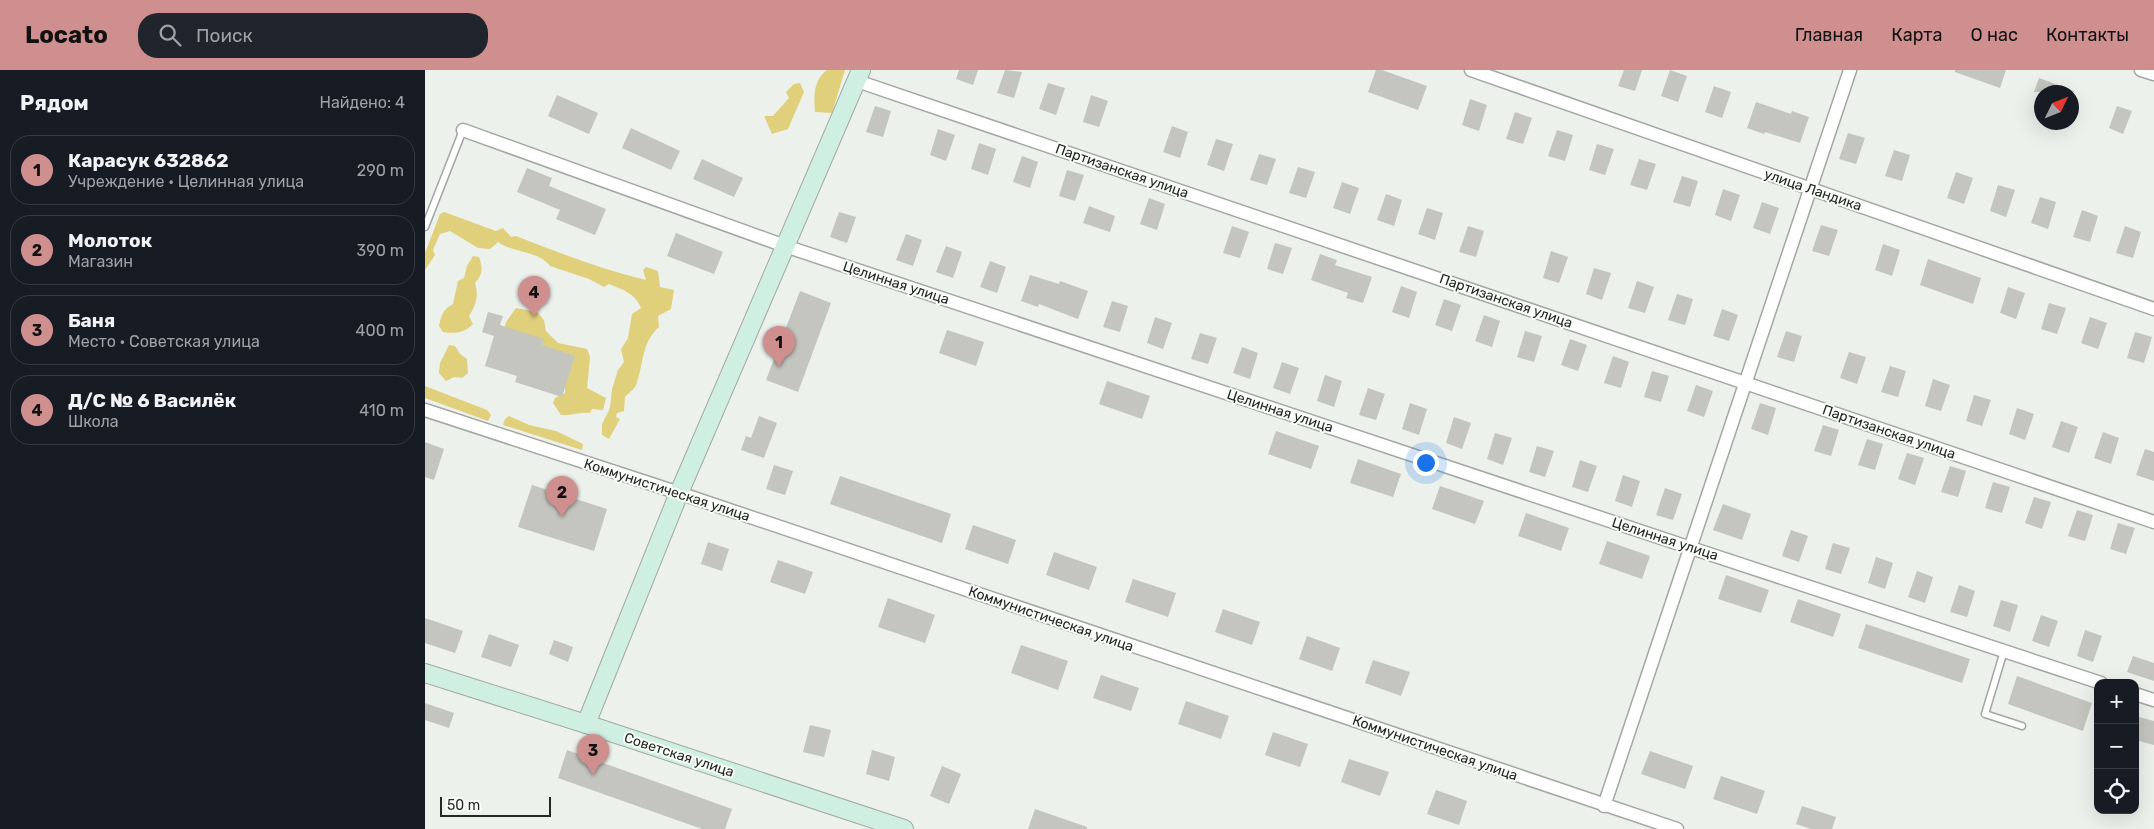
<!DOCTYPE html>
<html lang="ru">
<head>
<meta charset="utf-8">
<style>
	body { margin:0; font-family:Rubik,sans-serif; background:#20242c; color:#f1f3f6 }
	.controls { position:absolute; right:15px; bottom:15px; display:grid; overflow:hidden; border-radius:10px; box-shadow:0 5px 20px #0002 }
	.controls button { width:45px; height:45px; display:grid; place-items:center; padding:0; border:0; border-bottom:1px solid #363941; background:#171b24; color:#f1f3f6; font:25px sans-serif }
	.compass { position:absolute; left:1609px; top:15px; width:45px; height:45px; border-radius:50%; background:#171b24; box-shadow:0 5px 20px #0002; rotate:47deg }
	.scale { position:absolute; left:15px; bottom:12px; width:111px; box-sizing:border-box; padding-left:5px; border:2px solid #252725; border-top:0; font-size:14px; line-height:18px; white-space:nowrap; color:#252725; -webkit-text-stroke:4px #f9fef9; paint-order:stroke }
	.you { position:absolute; left:1000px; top:392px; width:18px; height:18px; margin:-12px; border:4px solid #fff; border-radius:50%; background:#1a73e8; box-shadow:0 0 0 8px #1a73e833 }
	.badge { display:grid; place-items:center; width:32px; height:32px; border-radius:50%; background:#d08f8f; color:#111; font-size:16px; font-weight:700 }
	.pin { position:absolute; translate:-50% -41px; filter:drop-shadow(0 1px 2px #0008) }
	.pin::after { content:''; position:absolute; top:26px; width:18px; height:15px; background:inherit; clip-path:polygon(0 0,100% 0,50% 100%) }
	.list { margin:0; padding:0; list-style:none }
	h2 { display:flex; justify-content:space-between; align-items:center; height:65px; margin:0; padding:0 20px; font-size:21px }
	h2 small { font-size:16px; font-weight:400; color:#9ea1a6 }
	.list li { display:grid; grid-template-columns:32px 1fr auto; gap:15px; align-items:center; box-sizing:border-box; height:70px; margin:0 10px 10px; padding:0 10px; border:1px solid #363941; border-radius:20px }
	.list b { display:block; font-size:19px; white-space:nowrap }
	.list p { margin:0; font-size:16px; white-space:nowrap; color:#9ea1a6 }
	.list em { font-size:16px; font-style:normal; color:#9ea1a6 }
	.icon { flex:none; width:28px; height:28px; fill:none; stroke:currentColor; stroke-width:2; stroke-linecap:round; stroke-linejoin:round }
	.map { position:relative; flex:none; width:1729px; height:759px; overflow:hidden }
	header { display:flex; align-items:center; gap:30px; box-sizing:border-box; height:70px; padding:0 25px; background:#d08f8f; color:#111 }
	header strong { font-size:24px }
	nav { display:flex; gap:28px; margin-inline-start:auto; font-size:18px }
	.search { width:350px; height:45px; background:#20242c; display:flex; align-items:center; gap:12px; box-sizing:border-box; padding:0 18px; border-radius:20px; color:#9ea1a6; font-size:19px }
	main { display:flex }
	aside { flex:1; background:#171b24 }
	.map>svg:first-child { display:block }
	.green { fill:#e0cf7b }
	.building { fill:#c3c5be }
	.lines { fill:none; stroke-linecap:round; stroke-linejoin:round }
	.lane-casing { stroke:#a3a7a2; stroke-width:9 }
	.street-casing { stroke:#a3a7a2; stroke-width:15 }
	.secondary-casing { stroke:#a3a7a2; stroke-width:20 }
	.lane { stroke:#fff; stroke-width:6 }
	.street { stroke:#fff; stroke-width:12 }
	.secondary { stroke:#d0efe3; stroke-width:18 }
	.labels { text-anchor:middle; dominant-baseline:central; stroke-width:4; stroke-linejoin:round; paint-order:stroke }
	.street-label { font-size:14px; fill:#252725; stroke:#f9fef9 }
</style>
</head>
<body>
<header>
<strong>Locato</strong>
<div class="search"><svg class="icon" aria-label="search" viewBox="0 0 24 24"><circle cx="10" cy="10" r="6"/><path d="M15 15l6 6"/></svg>Поиск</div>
<nav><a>Главная</a><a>Карта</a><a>О нас</a><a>Контакты</a></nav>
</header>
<main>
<aside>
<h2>Рядом<small>Найдено: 4</small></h2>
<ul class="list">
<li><span class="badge">1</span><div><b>Карасук 632862</b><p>Учреждение · Целинная улица</p></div><em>290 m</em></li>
<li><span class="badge">2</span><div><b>Молоток</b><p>Магазин</p></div><em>390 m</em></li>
<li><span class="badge">3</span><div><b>Баня</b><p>Место · Советская улица</p></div><em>400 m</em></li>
<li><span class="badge">4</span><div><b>Д/С № 6 Василёк</b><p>Школа</p></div><em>410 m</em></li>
</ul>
</aside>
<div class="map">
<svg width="1729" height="759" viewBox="0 0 1729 759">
	<rect width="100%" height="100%" fill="#ecf1ec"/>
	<!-- green -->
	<g class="green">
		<path d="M402 0H420L407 43 390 42C389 25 388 11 402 0Z"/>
		<path d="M375 13 379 22 363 59 347 64 339 46H348L364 28 361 22 369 14Z"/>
		<path d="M19 142 71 161 78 158 86 167 91 166C134 183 176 199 221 210L218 200 221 197 233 201 235 217 249 220 246 239 233 246 234 257C216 273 219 294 211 315 209 320 203 323 200 327L199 341 192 343 191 347 195 349 184 369 177 365V354L185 338 187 319 193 300 199 292 196 279 203 268 207 244 216 238C211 224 197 219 184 214L179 217 164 209 125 196C113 180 87 183 73 172L65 179 53 178 25 161 15 164 8 180 10 185 0 200V183L15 144Z"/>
		<path d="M48 186 54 187C58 198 58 204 50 213 54 226 51 235 44 246L48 254C39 263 30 264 18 262L14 256C16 246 18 239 28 234L33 211 39 208 42 196Z"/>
		<path d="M91 238 112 242 119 250 121 261 133 273 162 279 165 287 162 318 181 328 178 340 167 339 165 343C154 342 145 346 136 345L128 333 130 328 140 323V313L78 265 81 252Z"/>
		<path d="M24 275 30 276 35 284 42 289 43 303 37 308 29 307 21 311 14 303 15 293Z"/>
		<path d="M0 316 62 340 66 345 63 351 0 328Z"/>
		<path d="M84 346 104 355 131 361 158 374 157 380 78 355 80 349Z"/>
	</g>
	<!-- building -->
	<g class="building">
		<path d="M534 0H553L548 15 531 9Z"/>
		<path d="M580 0 597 2 589 28 572 23Z"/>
		<path d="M951 0H957L1002 16 993 40 943 22Z"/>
		<path d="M1199 0H1217L1210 21 1193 16Z"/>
		<path d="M1245 0 1262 6 1253 32 1236 26Z"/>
		<path d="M1530 0H1581L1575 18 1530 2Z"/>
		<path d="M1614 8 1649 21V22H1609Z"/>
		<path d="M623 13 640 18 631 45 614 39Z"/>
		<path d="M1289 16 1306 22 1297 48 1280 42Z"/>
		<path d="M132 25 173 43 164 64 123 46Z"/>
		<path d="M666 25 683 31 674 57 658 52Z"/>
		<path d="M1045 29 1062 35 1054 61 1037 55Z"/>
		<path d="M1331 32 1366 44 1367 41 1384 47 1375 73 1340 62 1339 64 1322 58Z"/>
		<path d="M450 36 466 41 458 67 441 62Z"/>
		<path d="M1692 36 1707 41 1698 64 1684 58Z"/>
		<path d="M1090 42 1107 48 1098 74 1081 69Z"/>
		<path d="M747 56 763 62 755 88 738 82Z"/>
		<path d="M206 58 255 81 246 100 197 78Z"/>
		<path d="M513 59 530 65 521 91 505 85Z"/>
		<path d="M1132 60 1148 65 1140 91 1123 86Z"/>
		<path d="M1423 63 1440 68 1431 94 1414 89Z"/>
		<path d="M791 69 808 74 799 101 782 95Z"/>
		<path d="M554 73 571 79 563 105 546 99Z"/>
		<path d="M1172 74 1189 79 1180 105 1164 100Z"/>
		<path d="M1469 80 1485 85 1477 111 1460 106Z"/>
		<path d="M834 84 851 89 842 115 825 110Z"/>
		<path d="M597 86 613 92 605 118 588 112Z"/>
		<path d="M277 89 318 108 309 127 268 109Z"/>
		<path d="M1214 89 1231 94 1222 120 1205 115Z"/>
		<path d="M873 97 890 102 881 128 864 123Z"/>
		<path d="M102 98 127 108 124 116 181 139 170 165 131 149 135 140 92 122Z"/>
		<path d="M642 100 659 105 650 131 634 126Z"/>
		<path d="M1531 102 1548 108 1539 134 1522 128Z"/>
		<path d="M1257 106 1273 111 1265 137 1248 132Z"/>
		<path d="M917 112 934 118 925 144 908 138Z"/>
		<path d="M1573 115 1590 120 1581 147 1565 141Z"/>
		<path d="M1298 119 1315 125 1306 151 1290 145Z"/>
		<path d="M961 124 977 130 969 156 952 150Z"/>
		<path d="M1615 127 1631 132 1623 159 1606 153Z"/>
		<path d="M724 128 740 134 732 160 715 154Z"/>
		<path d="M1337 132 1354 138 1345 164 1328 158Z"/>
		<path d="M664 136 690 146 685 162 658 153Z"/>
		<path d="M1002 138 1018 143 1010 170 993 164Z"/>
		<path d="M1657 140 1673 146 1665 172 1648 167Z"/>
		<path d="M414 142 431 147 422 173 405 167Z"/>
		<path d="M1396 155 1413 160 1404 186 1387 181Z"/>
		<path d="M807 156 824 162 815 188 798 183Z"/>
		<path d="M1043 156 1059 161 1051 187 1034 182Z"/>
		<path d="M1700 156 1716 162 1708 188 1691 183Z"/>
		<path d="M251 163 298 182 289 204 242 186Z"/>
		<path d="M481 164 497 170 488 196 471 190Z"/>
		<path d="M850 173 867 178 858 204 842 199Z"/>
		<path d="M1458 174 1475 180 1467 206 1450 200Z"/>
		<path d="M521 176 537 182 528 208 511 202Z"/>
		<path d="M1126 181 1143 187 1134 213 1118 208Z"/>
		<path d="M895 184 912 190 910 195 947 207 938 233 921 228 923 223 886 210Z"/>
		<path d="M1503 189 1556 208 1548 234 1495 215Z"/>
		<path d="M565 191 581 197 572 223 555 217Z"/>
		<path d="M1169 198 1186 203 1177 230 1161 224Z"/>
		<path d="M605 205 634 214 635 211 663 221 653 249 614 234 613 237 596 231Z"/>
		<path d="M1212 211 1229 217 1220 243 1203 238Z"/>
		<path d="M976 216 992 222 984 248 967 242Z"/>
		<path d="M1583 217 1600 223 1591 249 1575 243Z"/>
		<path d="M375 221 406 233 373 322 341 310Z"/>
		<path d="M1252 224 1268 229 1260 255 1243 250Z"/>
		<path d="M1019 229 1036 235 1027 261 1010 255Z"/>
		<path d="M687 231 703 236 695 262 678 257Z"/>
		<path d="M1624 233 1641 238 1632 264 1616 259Z"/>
		<path d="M1297 239 1313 245 1304 271 1288 266Z"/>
		<path d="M63 242 78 246 75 255 119 269 117 275 150 286 137 327 90 312 92 306 60 296 69 266 57 262Z"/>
		<path d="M1059 245 1075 251 1067 277 1050 271Z"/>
		<path d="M730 247 747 253 738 279 722 273Z"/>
		<path d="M1665 247 1682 253 1673 279 1656 273Z"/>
		<path d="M522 260 559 272 551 296 514 283Z"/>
		<path d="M1100 261 1117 266 1109 292 1092 287Z"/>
		<path d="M1361 261 1377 266 1369 292 1352 287Z"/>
		<path d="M1710 262 1727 267 1719 293 1702 288Z"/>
		<path d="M775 263 792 268 783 294 766 289Z"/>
		<path d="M1145 269 1162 275 1153 301 1136 295Z"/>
		<path d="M817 277 833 283 825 309 808 303Z"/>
		<path d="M1424 282 1441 287 1432 314 1415 308Z"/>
		<path d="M1188 286 1204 292 1196 318 1179 313Z"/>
		<path d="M857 292 874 298 865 324 848 318Z"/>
		<path d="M1465 296 1481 301 1473 327 1456 322Z"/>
		<path d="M1227 301 1244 306 1236 332 1219 327Z"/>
		<path d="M900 305 917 311 909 337 892 331Z"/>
		<path d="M1508 309 1525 315 1516 341 1500 336Z"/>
		<path d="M682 311 725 326 717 349 674 334Z"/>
		<path d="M1271 315 1288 321 1279 347 1262 341Z"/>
		<path d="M943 318 960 324 951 350 934 345Z"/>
		<path d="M1549 325 1566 330 1557 356 1541 351Z"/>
		<path d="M985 333 1002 339 994 365 977 359Z"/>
		<path d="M1335 333 1351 338 1343 365 1326 359Z"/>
		<path d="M1592 338 1609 344 1600 370 1584 364Z"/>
		<path d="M334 346 352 353 339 388 316 380 321 366 326 368Z"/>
		<path d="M1029 347 1046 353 1037 379 1021 373Z"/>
		<path d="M1636 351 1653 357 1644 383 1627 377Z"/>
		<path d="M1398 355 1414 360 1406 386 1389 381Z"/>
		<path d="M851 361 894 376 886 399 843 384Z"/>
		<path d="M1678 362 1694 368 1686 394 1669 388Z"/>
		<path d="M1070 363 1087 368 1078 395 1062 389Z"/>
		<path d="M1442 369 1458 374 1450 400 1433 395Z"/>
		<path d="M0 372 19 379 9 410 0 407Z"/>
		<path d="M1112 376 1129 381 1120 407 1104 402Z"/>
		<path d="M1720 379 1729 382V411L1711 405Z"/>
		<path d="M1482 383 1499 388 1490 415 1473 409Z"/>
		<path d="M933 389 976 404 968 427 925 413Z"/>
		<path d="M1155 390 1172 396 1163 422 1147 417Z"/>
		<path d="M349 395 368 401 360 425 341 419Z"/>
		<path d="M1525 396 1541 401 1533 427 1516 422Z"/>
		<path d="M1198 405 1215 411 1207 437 1190 431Z"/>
		<path d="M415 406 526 444 517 473 405 434Z"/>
		<path d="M1568 412 1585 417 1577 443 1560 438Z"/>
		<path d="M107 415 182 439 169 481 93 457Z"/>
		<path d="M1015 416 1059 431 1050 454 1007 439Z"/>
		<path d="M1240 418 1257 424 1248 450 1231 445Z"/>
		<path d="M1609 427 1626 432 1617 459 1600 453Z"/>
		<path d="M1298 434 1326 444 1317 470 1288 460Z"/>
		<path d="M1652 440 1668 445 1660 471 1643 466Z"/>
		<path d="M1101 443 1144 458 1136 481 1093 466Z"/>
		<path d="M1693 453 1710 458 1701 484 1685 479Z"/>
		<path d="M548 455 591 470 583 494 540 479Z"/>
		<path d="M1366 460 1383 466 1374 492 1357 486Z"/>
		<path d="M1182 471 1225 486 1217 509 1174 494Z"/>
		<path d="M283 472 304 479 297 501 276 494Z"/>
		<path d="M1408 473 1425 478 1416 504 1400 499Z"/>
		<path d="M629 482 672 497 664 520 621 505Z"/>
		<path d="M1451 487 1468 493 1460 519 1443 513Z"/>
		<path d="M353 490 388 502 380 524 345 512Z"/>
		<path d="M1492 501 1508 507 1500 533 1483 527Z"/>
		<path d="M1301 505 1344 520 1336 543 1293 529Z"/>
		<path d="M708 509 751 523 743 547 700 532Z"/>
		<path d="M1534 515 1550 521 1542 547 1525 542Z"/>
		<path d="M463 528 510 545 500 573 453 557Z"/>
		<path d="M1373 529 1416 544 1408 567 1365 552Z"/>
		<path d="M1576 530 1593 535 1585 562 1568 556Z"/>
		<path d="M798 539 835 552 827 575 790 562Z"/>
		<path d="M1616 545 1633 551 1624 577 1607 571Z"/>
		<path d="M0 548 38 561 30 583 0 573Z"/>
		<path d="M1441 554 1545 589 1537 613 1433 578Z"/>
		<path d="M1660 560 1677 566 1668 592 1652 586Z"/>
		<path d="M64 564 94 575 86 597 56 587Z"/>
		<path d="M882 566 915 578 907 601 874 589Z"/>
		<path d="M129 570 148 577 143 592 124 584Z"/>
		<path d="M596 575 643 591 633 620 586 603Z"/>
		<path d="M1708 586 1729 593V611L1702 602Z"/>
		<path d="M948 590 985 602 976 626 940 613Z"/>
		<path d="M676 605 714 618 706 641 668 628Z"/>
		<path d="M1592 606 1667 633 1658 661 1583 634Z"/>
		<path d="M761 631 804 646 796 669 753 654Z"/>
		<path d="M0 633 29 643 24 658 0 650Z"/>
		<path d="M1710 646 1729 651V675L1710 670Z"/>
		<path d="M385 655 406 660 399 687 378 682Z"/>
		<path d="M848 662 883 674 875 697 840 685Z"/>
		<path d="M142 680 307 739 300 759H277L133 708Z"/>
		<path d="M447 680 470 687 464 711 441 704Z"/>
		<path d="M1225 681 1268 696 1260 719 1216 704Z"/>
		<path d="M924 689 964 702 955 726 916 712Z"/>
		<path d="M517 696 536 704 524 734 505 726Z"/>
		<path d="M1296 706 1340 721 1332 744 1288 729Z"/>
		<path d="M1011 720 1042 731 1034 755 1002 744Z"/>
		<path d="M1377 736 1411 747 1407 759H1386L1371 754Z"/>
		<path d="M610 739 662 757V759H603Z"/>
	</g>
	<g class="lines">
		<defs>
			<g id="lane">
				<path d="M0 157 38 60"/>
				<path d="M1579 581 1560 644 1597 656"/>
			</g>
			<g id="street">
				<path d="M1046 0 1729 239"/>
				<path d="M1716 0 1729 4"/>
				<path d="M432 11 1729 452"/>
				<path d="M38 60 360 176 1266 478 1676 613"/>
				<path d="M0 340 254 423 1252 759"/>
				<path d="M1710 624 1729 630"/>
				<path d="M1179 736 1425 0"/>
			</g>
			<g id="secondary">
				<path d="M0 603 161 654 479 759"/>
				<path d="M161 654 254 423 436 0"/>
			</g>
		</defs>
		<!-- lane casing -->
		<use href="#lane" class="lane-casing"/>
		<!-- street casing -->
		<use href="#street" class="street-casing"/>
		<!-- secondary casing -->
		<use href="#secondary" class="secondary-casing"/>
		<!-- lane -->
		<use href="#lane" class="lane"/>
		<!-- street -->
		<use href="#street" class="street"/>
		<!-- secondary -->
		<use href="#secondary" class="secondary"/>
	</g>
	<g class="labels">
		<!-- street labels -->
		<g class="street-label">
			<text transform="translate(697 101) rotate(19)">Партизанская улица</text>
			<text transform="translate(1388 120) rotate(19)">улица Ландика</text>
			<text transform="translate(471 213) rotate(18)">Целинная улица</text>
			<text transform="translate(1081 231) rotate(19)">Партизанская улица</text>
			<text transform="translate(855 341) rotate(18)">Целинная улица</text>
			<text transform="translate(1464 362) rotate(19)">Партизанская улица</text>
			<text transform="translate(242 420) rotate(18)">Коммунистическая улица</text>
			<text transform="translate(1240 469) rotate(18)">Целинная улица</text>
			<text transform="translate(626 549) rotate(19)">Коммунистическая улица</text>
			<text transform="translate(1010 678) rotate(19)">Коммунистическая улица</text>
			<text transform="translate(254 685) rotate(18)">Советская улица</text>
		</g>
	</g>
</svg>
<div class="controls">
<button>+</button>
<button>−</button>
<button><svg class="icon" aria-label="locate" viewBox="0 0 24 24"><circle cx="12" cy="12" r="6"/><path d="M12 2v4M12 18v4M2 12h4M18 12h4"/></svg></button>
</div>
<svg class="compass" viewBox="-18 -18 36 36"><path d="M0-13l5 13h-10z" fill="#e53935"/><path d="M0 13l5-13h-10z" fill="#9ea1a6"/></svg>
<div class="scale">50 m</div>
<div class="you"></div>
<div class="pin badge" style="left:354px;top:297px">1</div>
<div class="pin badge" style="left:137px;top:447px">2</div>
<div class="pin badge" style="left:168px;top:705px">3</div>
<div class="pin badge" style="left:109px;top:247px">4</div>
</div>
</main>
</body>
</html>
